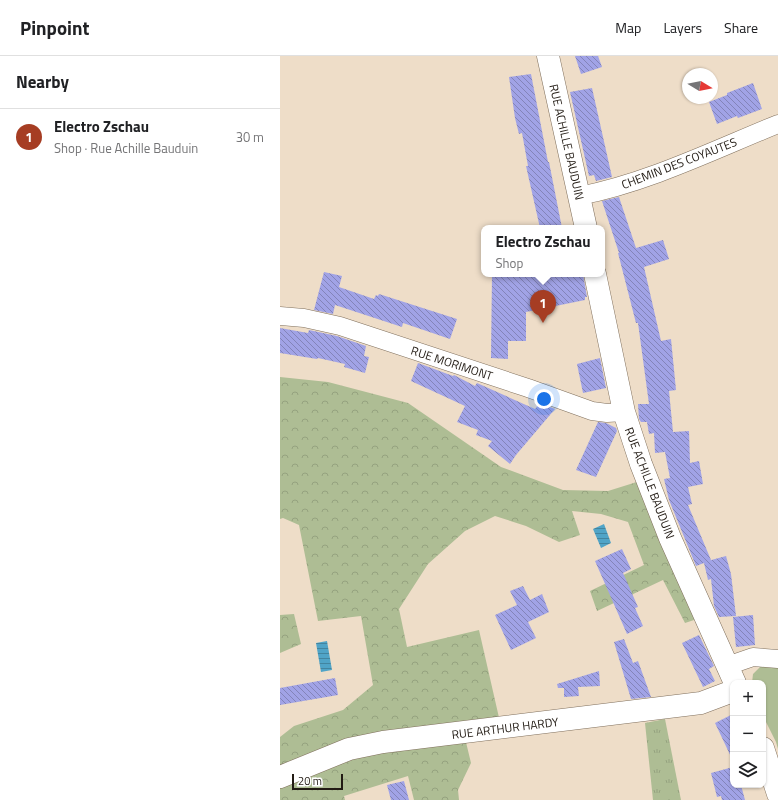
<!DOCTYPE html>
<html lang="en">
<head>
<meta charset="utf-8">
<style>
	body { margin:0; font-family:"Titillium Web",sans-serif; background:#f2f2f2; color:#202124 }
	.controls { position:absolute; right:12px; bottom:12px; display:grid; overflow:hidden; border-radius:8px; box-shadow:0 1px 3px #0004 }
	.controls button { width:36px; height:36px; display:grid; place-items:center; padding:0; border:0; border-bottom:1px solid #e0e0e0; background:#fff; color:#202124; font:20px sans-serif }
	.compass { position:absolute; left:402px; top:12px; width:36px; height:36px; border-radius:50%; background:#fff; box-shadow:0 1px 3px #0004; rotate:100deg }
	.scale { position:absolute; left:12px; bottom:10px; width:51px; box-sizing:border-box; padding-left:4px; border:2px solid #221b14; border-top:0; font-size:11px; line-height:14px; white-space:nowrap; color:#221b14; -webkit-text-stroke:3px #fff; paint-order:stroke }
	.you { position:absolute; left:264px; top:343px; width:14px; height:14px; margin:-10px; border:3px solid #fff; border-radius:50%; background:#1a73e8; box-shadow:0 0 0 6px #1a73e833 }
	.badge { display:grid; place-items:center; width:26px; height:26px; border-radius:50%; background:#a63d23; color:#fff; font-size:13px; font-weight:700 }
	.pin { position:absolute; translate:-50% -33px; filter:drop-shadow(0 1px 2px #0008) }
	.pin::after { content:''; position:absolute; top:21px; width:14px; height:12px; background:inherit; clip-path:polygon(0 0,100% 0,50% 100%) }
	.popup { position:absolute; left:201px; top:169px; width:124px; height:52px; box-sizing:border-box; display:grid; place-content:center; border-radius:8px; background:#fff; filter:drop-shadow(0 1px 3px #0005); font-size:13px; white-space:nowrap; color:#757577 }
	.popup b { font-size:15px; color:#202124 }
	.popup::after { content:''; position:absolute; left:50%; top:100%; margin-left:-8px; border:8px solid transparent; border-top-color:#fff }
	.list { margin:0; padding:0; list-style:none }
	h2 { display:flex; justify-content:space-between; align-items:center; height:52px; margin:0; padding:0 16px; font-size:17px }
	h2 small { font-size:13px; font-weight:400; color:#757577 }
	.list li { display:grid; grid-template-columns:26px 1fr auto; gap:12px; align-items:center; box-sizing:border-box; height:56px; padding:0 16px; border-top:1px solid #e0e0e0 }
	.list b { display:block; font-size:15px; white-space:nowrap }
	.list p { margin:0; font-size:13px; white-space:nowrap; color:#757577 }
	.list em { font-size:13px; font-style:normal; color:#757577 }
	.icon { flex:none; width:22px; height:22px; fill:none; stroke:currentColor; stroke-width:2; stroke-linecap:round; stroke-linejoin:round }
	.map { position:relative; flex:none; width:498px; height:744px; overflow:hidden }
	header { display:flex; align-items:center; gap:24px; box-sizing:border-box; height:56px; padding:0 20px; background:#fff; border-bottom:1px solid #e0e0e0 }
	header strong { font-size:19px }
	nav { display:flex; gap:22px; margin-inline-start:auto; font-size:14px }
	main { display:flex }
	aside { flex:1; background:#fff }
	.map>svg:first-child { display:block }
	.grass { fill:url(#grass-tufts) }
	.forest { fill:url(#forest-crowns) }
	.green { fill:#aebd94 }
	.water { fill:url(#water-rules) }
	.building { fill:url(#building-back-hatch) }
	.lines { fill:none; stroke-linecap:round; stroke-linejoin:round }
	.minor-casing { stroke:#80705d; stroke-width:19 }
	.tertiary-casing { stroke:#80705d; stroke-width:23 }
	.minor { stroke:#fff; stroke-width:18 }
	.tertiary { stroke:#fff; stroke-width:22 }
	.labels { text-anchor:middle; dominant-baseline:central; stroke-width:3; stroke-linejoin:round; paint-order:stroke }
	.street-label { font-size:12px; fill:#221b14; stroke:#fff }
</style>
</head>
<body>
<header>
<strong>Pinpoint</strong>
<nav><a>Map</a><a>Layers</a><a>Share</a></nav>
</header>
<main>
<aside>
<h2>Nearby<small></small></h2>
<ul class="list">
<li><span class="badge">1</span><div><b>Electro Zschau</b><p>Shop · Rue Achille Bauduin</p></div><em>30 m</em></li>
</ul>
</aside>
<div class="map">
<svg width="498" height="744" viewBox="0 0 498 744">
	<defs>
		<pattern id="grass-tufts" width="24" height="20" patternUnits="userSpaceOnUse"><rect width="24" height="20" fill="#aebd94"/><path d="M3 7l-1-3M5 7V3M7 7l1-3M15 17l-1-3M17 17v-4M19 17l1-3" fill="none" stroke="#95a27f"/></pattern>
		<pattern id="forest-crowns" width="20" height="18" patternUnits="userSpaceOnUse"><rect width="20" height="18" fill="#aebd94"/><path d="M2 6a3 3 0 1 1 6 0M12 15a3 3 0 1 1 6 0" fill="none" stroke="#95a27f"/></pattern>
		<pattern id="water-rules" width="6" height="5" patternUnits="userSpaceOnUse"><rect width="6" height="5" fill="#50a4c7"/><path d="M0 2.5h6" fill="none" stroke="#4285a0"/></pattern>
		<pattern id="building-back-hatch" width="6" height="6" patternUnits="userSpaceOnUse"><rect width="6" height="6" fill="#a1a3e6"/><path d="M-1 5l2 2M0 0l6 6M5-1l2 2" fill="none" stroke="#8384b9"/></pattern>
	</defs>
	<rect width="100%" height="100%" fill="#eeddc8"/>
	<!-- grass -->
	<path class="grass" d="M385 663 401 744H373L365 667Z"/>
	<!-- forest -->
	<g class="forest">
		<path d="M0 321 48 326 128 347 221 411 283 434 328 435 360 425 420 562 405 567 383 524 317 555 310 535 364 509 348 466 321 458 292 455 300 479 279 486 246 470 215 460 185 475 148 508 119 553 127 591 199 574 220 666 0 716V681L14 670 63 654 93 629 81 560 38 565 19 469 3 462 0 463Z"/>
		<path d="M14 558 21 588 0 597V559Z"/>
		<path d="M185 682 191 707 178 734 179 744H134L128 720 64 740 65 744H0V728L70 699Z"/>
	</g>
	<!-- green -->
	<path class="green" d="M482 609 498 612V693L496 686 483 660V627H472L473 618Z"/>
	<!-- water -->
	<g class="water">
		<path d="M324 468 331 487 321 492 313 473Z"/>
		<path d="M47 585 52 614 41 616 36 587Z"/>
	</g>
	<!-- building -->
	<g class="building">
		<path d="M295 0H318L322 11 301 18Z"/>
		<path d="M251 18 268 106H269L282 172H260L246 110H248L242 77 239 78 235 62 229 21Z"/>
		<path d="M473 27 482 53 458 62 457 60 437 68 429 46 447 39V37Z"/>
		<path d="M312 32 332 121 316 125 314 119 309 120 290 36Z"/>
		<path d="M339 141 356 192 383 184 389 203 364 211 381 285 391 283 396 334 389 335 393 376 409 375 410 407 419 405 423 428 408 431 412 448 408 449 431 504 424 506 446 500 451 518 456 560 439 561 434 550 431 523 428 524 424 507 416 510 389 444 384 423 390 422 385 396 375 397 374 377 369 378 367 366H361L359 363 358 348H369L358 267H356L338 197H339L322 145Z"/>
		<path d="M44 216 62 220 59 231 94 243 96 239 98 240 99 238 177 263 170 283 123 267 122 271 55 249 53 258 34 254Z"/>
		<path d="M212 218H303L307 241H305V244L246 256V285H228V303L211 302Z"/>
		<path d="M0 272 28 277 29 274 57 280 86 290 84 300 89 301 85 317 64 311 65 308 38 302 37 303 0 297Z"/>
		<path d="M320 302 326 332 303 337 297 308Z"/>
		<path d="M138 307 173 320 174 319 195 330 197 327 255 353 260 347 275 353 236 399 230 408 208 390 212 385 196 379 198 374 177 366 185 350 131 325Z"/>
		<path d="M318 366 326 367 336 372 337 375 316 421 296 414Z"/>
		<path d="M342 493 351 513 343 517 358 551 355 552 363 570 347 578 315 505Z"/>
		<path d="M243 530 250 544 262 538 269 556 248 566 256 582 231 594 215 559 237 549 230 535Z"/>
		<path d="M473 559 475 589 456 591 453 561Z"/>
		<path d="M419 579 434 610 429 613 435 625 423 631 402 587Z"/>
		<path d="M344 583 353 607 358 605 371 641 351 643 334 586Z"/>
		<path d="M319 615 320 630 298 631 299 640 284 641V632H278L277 628Z"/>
		<path d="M55 622 58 639 0 649V632Z"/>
		<path d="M453 658V705L435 667Z"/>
		<path d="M453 711V729H461L465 744H442L441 740 437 741 431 717Z"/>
		<path d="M124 725 129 744H111L107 729Z"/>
	</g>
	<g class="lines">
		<defs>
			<g id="minor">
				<path d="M299 140C367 127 434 94 498 68"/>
				<path d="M0 260 24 262 60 270 248 332 312 355 327 357 344 356"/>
				<path d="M447 610 473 601 498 603"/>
			</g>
			<g id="tertiary">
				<path d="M268 0 306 172"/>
				<path d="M315 218 344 356 361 408 390 482 455 627"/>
				<path d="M483 692 498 738"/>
				<path d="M0 721 69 693 103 686 421 647 453 635"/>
			</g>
		</defs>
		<!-- minor casing -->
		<use href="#minor" class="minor-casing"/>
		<!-- tertiary casing -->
		<use href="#tertiary" class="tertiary-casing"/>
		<!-- minor -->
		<use href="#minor" class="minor"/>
		<!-- tertiary -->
		<use href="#tertiary" class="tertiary"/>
	</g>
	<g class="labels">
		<!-- street labels -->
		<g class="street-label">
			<text transform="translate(287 86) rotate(77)">RUE ACHILLE BAUDUIN</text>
			<text transform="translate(399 107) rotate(-21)">CHEMIN DES COYAUTES</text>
			<text transform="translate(172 307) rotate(18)">RUE MORIMONT</text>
			<text transform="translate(370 427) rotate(69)">RUE ACHILLE BAUDUIN</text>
			<text transform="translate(225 672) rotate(-7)">RUE ARTHUR HARDY</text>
		</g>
	</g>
</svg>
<div class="controls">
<button>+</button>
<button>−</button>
<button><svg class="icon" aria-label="layers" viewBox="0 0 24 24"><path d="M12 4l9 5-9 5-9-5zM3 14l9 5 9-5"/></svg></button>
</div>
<svg class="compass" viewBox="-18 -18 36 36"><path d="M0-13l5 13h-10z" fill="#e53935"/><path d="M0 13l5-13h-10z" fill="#757577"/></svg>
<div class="scale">20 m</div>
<div class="you"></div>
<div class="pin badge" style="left:263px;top:267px">1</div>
<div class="popup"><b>Electro Zschau</b>Shop</div>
</div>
</main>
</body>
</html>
